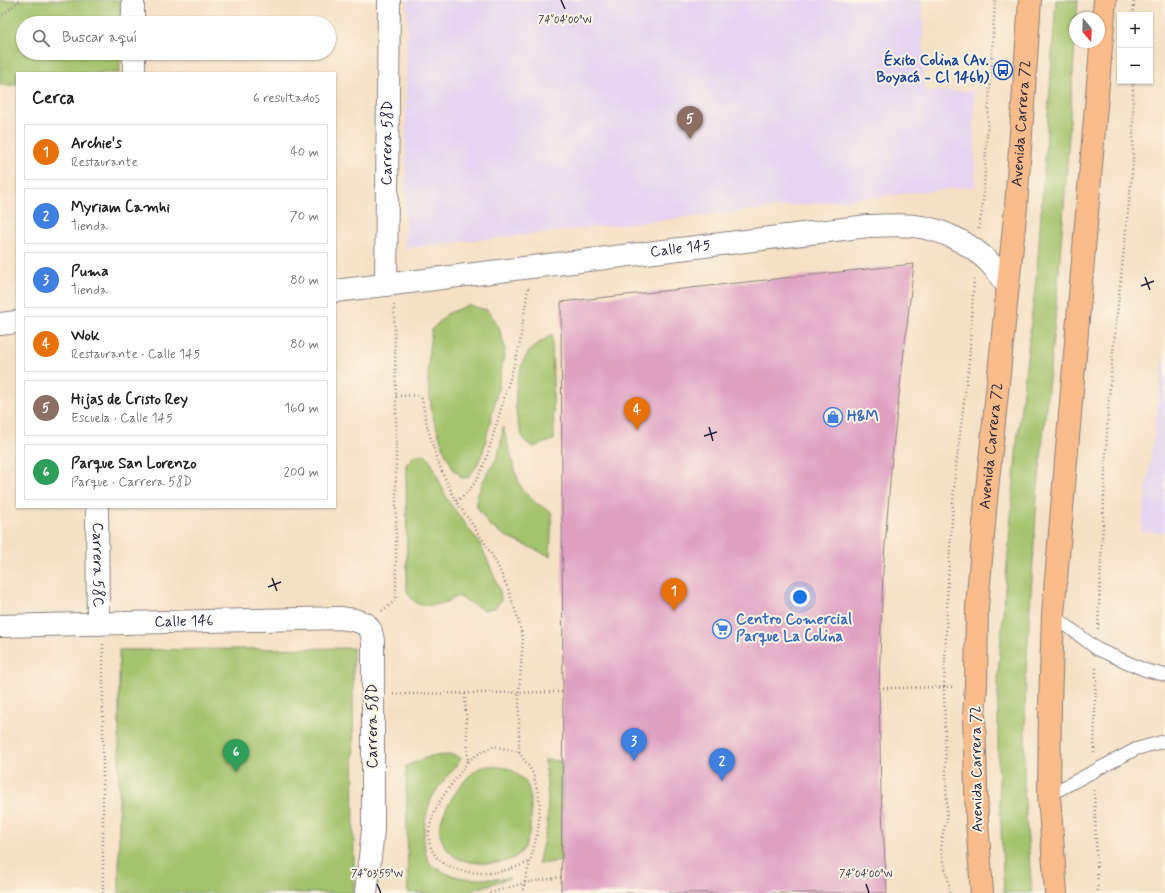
<!DOCTYPE html>
<html lang="es">
<head>
<meta charset="utf-8">
<style>
	body { margin:0; font-family:Mynerve,sans-serif; background:#f6f6f6; color:#222 }
	.controls { position:absolute; right:12px; top:12px; display:grid; overflow:hidden; border-radius:0px; box-shadow:0 1px 3px #0004 }
	.controls button { width:36px; height:36px; display:grid; place-items:center; padding:0; border:0; border-bottom:1px solid #e0e0e0; background:#fff; color:#222; font:20px sans-serif }
	.compass { position:absolute; left:1069px; top:12px; width:36px; height:36px; border-radius:50%; background:#fff; box-shadow:0 1px 3px #0004; rotate:161deg }
	.you { position:absolute; left:800px; top:597px; width:14px; height:14px; margin:-10px; border:3px solid #fff; border-radius:50%; background:#1a73e8; box-shadow:0 0 0 6px #1a73e833 }
	.badge { display:grid; place-items:center; width:26px; height:26px; border-radius:50%; background:#0b8043; color:#fff; font-size:13px; font-weight:700 }
	.pin { position:absolute; translate:-50% -33px; filter:drop-shadow(0 1px 2px #0008) }
	.pin::after { content:''; position:absolute; top:21px; width:14px; height:12px; background:inherit; clip-path:polygon(0 0,100% 0,50% 100%) }
	.list { margin:0; padding:0; list-style:none }
	h2 { display:flex; justify-content:space-between; align-items:center; height:52px; margin:0; padding:0 16px; font-size:17px }
	h2 small { font-size:13px; font-weight:400; color:#767676 }
	.list li { display:grid; grid-template-columns:26px 1fr auto; gap:12px; align-items:center; box-sizing:border-box; height:56px; margin:0 8px 8px; padding:0 8px; border:1px solid #e0e0e0; border-radius:0px }
	.list b { display:block; font-size:15px; white-space:nowrap }
	.list p { margin:0; font-size:13px; white-space:nowrap; color:#767676 }
	.list em { font-size:13px; font-style:normal; color:#767676 }
	.icon { flex:none; width:22px; height:22px; fill:none; stroke:currentColor; stroke-width:2; stroke-linecap:round; stroke-linejoin:round }
	.map { position:relative; flex:none; width:1165px; height:893px; overflow:hidden }
	.search { position:absolute; background:#fff; box-shadow:0 1px 3px #0004; left:16px; top:16px; width:320px; height:44px; display:flex; align-items:center; gap:10px; box-sizing:border-box; padding:0 14px; border-radius:22px; color:#767676; font-size:15px }
	.panel { position:absolute; background:#fff; box-shadow:0 1px 3px #0004; left:16px; top:72px; width:320px; height:436px; border-radius:0px }
	.map>svg:first-child { display:block }
	.built { fill:#e5d3f1 }
	.green { fill:#a3c36c; stroke:#627254 }
	.building { fill:#dfa0c2 }
	.lines { fill:none; stroke-linecap:round; stroke-linejoin:round }
	.service-casing { stroke:#8c8180; stroke-width:14 }
	.minor-casing { stroke:#8c8180; stroke-width:24 }
	.trunk-casing { stroke:#8c8180; stroke-width:24 }
	.path { stroke:#8c8180; stroke-width:2.5; stroke-dasharray:1 3; stroke-linecap:butt }
	.service { stroke:#fff; stroke-width:12 }
	.minor { stroke:#fff; stroke-width:22 }
	.trunk { stroke:#f9bc8a; stroke-width:22 }
	.ticks { fill:none; stroke:#22223b; stroke-width:1.5 }
	.labels { text-anchor:middle; dominant-baseline:central; stroke-width:4; stroke-linejoin:round; paint-order:stroke }
	.transit-label { font-size:15px; font-weight:bold; fill:#164399; stroke:#fcf5e5; text-anchor:end }
	.street-label { font-size:15px; fill:#22223b; stroke:#fcf5e5 }
	.shop-label { font-size:15px; font-weight:bold; fill:#366cbe; stroke:#fcf5e5; text-anchor:start }
	.ticks-label { font-size:10px; text-anchor:middle; fill:#22223b; stroke:#fcf5e5; stroke-width:4; stroke-linejoin:round; paint-order:stroke }
</style>
</head>
<body>
<div class="map">
<svg width="1165" height="893" viewBox="0 0 1165 893">
	<rect width="100%" height="100%" fill="#fcf5e5"/>
	<filter id="ink" filterUnits="userSpaceOnUse"><feTurbulence type="fractalNoise" baseFrequency=".025" numOctaves="2"/><feDisplacementMap in="SourceGraphic" scale="8" xChannelSelector="R" yChannelSelector="G"/><feConvolveMatrix kernelMatrix="1 2 1 2 8 2 1 2 1" color-interpolation-filters="sRGB"/></filter>
	<filter id="wash" filterUnits="userSpaceOnUse"><feTurbulence type="fractalNoise" baseFrequency=".012" numOctaves="4" result="noise"/><feDisplacementMap in="SourceGraphic" scale="16" xChannelSelector="R" yChannelSelector="G"/><feGaussianBlur stdDeviation="0.9" result="paint"/><feColorMatrix in="noise" values="0 0 0 0 0 0 0 0 0 0 0 0 0 0 0 0 0 1.4 0 .05"/><feComposite in="paint" operator="in"/></filter>
	<g filter="url(#wash)">
		<rect width="100%" height="100%" fill="#f5e0c4"/>
		<!-- built -->
		<g class="built">
			<path d="M407 0H922L924 91H974L975 186 405 248Z"/>
			<path d="M1165 351V532H1141Z"/>
		</g>
		<!-- green -->
		<g class="green">
			<path d="M0 0H120V23H23V53H120V73H17V85H0Z"/>
			<path d="M1056 0H1078L1077 18H1075V42L1066 180 1055 319 1037 497 1026 672 1024 789 1032 893H1004L998 764V676L1017 442 1037 271Z"/>
			<path d="M468 305 487 310 499 327 505 349 498 389 483 452 476 467 469 477 462 478 454 470 444 450 432 414 428 382 429 348 432 329 447 314Z"/>
			<path d="M552 334 554 440 533 447C530 445 525 442 524 439 511 417 513 370 530 351 535 344 545 340 552 334Z"/>
			<path d="M503 427 516 474 522 490 536 503 552 513 550 556 511 539 490 526 477 507V496L484 479 496 460 501 444Z"/>
			<path d="M424 454 430 460 448 501 480 544 490 566 500 591 501 600 495 608 484 610 458 596C453 598 449 601 444 603 441 604 437 604 434 605 421 607 412 604 407 590L406 465 413 456Z"/>
			<path d="M353 648 354 893H119V650Z"/>
			<path d="M453 755 461 758C453 772 439 783 432 798 427 808 423 828 424 840 425 848 425 856 430 863 432 866 435 867 438 869 459 882 486 879 510 878L464 893H408L406 766 431 756Z"/>
			<path d="M545 760 562 761 561 861 538 864 547 826 548 801Z"/>
			<path d="M492 766C497 767 505 767 510 769 513 770 524 780 526 783 534 795 532 836 524 848 514 867 480 865 462 860 449 856 439 841 440 827 442 809 464 776 480 768 483 766 488 766 492 766Z"/>
		</g>
		<g id="blocks">
			<!-- building -->
			<path class="building" d="M914 264 892 456 883 571 879 688 881 796 887 893H561L563 692 561 302Z"/>
		</g>
	</g>
	<g filter="url(#ink)">
		<use href="#blocks" fill-opacity="0" stroke="#8c8180" stroke-width="1"/>
		<g class="lines">
			<defs>
				<g id="service">
					<path d="M1053 615 1097 649 1145 670 1165 675"/>
					<path d="M1049 795 1136 749 1165 741"/>
				</g>
				<g id="minor">
					<path d="M133 0V23"/>
					<path d="M134 53V73"/>
					<path id="s1" d="M386 285 389 0"/>
					<path id="s2" d="M335 291 868 226C882 226 900 224 914 226 942 229 970 243 990 263 996 270 1001 278 1007 285"/>
					<path d="M0 324 17 322"/>
					<path id="s3" d="M97 507 98 624"/>
					<path id="s4" d="M0 626 340 618 354 620 366 624 371 631 373 641V830L366 893"/>
				</g>
				<g id="trunk">
					<path id="s5" d="M982 893 977 820 974 716 976 686 977 607 986 500 1016 207 1030 0"/>
					<path d="M1056 893 1049 795 1050 704 1053 615 1105 0"/>
				</g>
			</defs>
			<!-- service casing -->
			<use href="#service" class="service-casing"/>
			<!-- minor casing -->
			<use href="#minor" class="minor-casing"/>
			<!-- trunk casing -->
			<use href="#trunk" class="trunk-casing"/>
			<!-- path -->
			<g class="path">
				<path d="M1133 15 1134 0"/>
				<path d="M0 17 20 0"/>
				<path d="M979 229 983 204 995 0"/>
				<path d="M396 396 421 395 427 425 437 460 448 485 456 501 485 543 498 566 508 589 516 612 523 639 519 693V752L494 746 480 753 468 761"/>
				<path d="M456 501C473 491 481 473 487 456L519 348 528 288"/>
				<path d="M382 611 396 600V396L394 305"/>
				<path d="M1098 629 1108 411 1112 361 1133 164V81"/>
				<path d="M103 644V893"/>
				<path d="M879 688 955 687"/>
				<path d="M393 694 563 692"/>
				<path d="M465 694 468 761C455 782 435 801 430 826 422 864 459 874 489 873 501 873 519 866 530 862"/>
				<path d="M519 752 533 773 540 801 538 831 522 893"/>
				<path d="M1094 753 1096 666"/>
				<path d="M1094 790 1098 893"/>
				<path d="M490 893 524 883 561 877"/>
				<path d="M950 893V888L941 851 943 832 947 820 944 687 948 578 955 475 969 361 974 278"/>
			</g>
			<!-- service -->
			<use href="#service" class="service"/>
			<!-- minor -->
			<use href="#minor" class="minor"/>
			<!-- trunk -->
			<use href="#trunk" class="trunk"/>
		</g>
	</g>
	<!-- ticks -->
	<path class="ticks" d="M561 0 565 9M1145 277 1150 290M1141 286 1154 281M709 427 713 441M704 436 717 432M272 578 277 591M268 587 281 582M377 884 381 893M866 884 869 893"/>
	<!-- icons -->
	<defs>
		<symbol id="bus-ring" viewBox="-11 -11 22 22"><circle r="9.5" fill="#fcf5e5" stroke="#1a4fb4" stroke-width="1.5"/><path d="M-5-6H5V4H4V6H2V4H-2V6H-4V4H-5ZM-3.5-4V0h7V-4ZM-3.5 1.2v1.5H-2V1.2ZM2 1.2v1.5H3.5V1.2Z" fill="#1a4fb4"/></symbol>
		<symbol id="shop-ring" viewBox="-11 -11 22 22"><circle r="9.5" fill="#fcf5e5" stroke="#3f7fe0" stroke-width="1.5"/><path d="M-5-2.5h2.3a2.7 3.5 0 0 1 5.4 0H5L5.5 6h-11ZM-1.5-2.5h3a1.5 2.3 0 0 0-3 0Z" fill="#3f7fe0"/></symbol>
		<symbol id="supermarket-ring" viewBox="-11 -11 22 22"><circle r="9.5" fill="#fcf5e5" stroke="#3f7fe0" stroke-width="1.5"/><path d="M-6-5.5h2.5l.6 2H6L4.5 2H-2.5L-4.4-4H-6ZM-1.5 3.2a1.3 1.3 0 1 0 .1 0ZM3 3.2a1.3 1.3 0 1 0 .1 0Z" fill="#3f7fe0"/></symbol>
	</defs>
	<g fill-rule="evenodd">
		<use href="#bus-ring" x="992" y="59" width="22" height="22"/>
		<use href="#shop-ring" x="822" y="406" width="22" height="22"/>
		<use href="#supermarket-ring" x="711" y="618" width="22" height="22"/>
	</g>
	<g class="labels">
		<!-- transit labels -->
		<g class="transit-label">
			<text x="989" y="61">Éxito Colina (Av.<tspan x="989" dy="17">Boyacá - Cl 146b)</tspan></text>
		</g>
		<!-- street labels -->
		<g class="street-label">
			<text stroke="none"><textPath href="#s5" startOffset="772">Avenida Carrera 72</textPath></text>
			<text stroke="none"><textPath href="#s1" startOffset="142">Carrera 58D</textPath></text>
			<text stroke="none"><textPath href="#s2" startOffset="348">Calle 145</textPath></text>
			<text stroke="none"><textPath href="#s5" startOffset="448">Avenida Carrera 72</textPath></text>
			<text stroke="none"><textPath href="#s3" startOffset="58">Carrera 58C</textPath></text>
			<text stroke="none"><textPath href="#s4" startOffset="184">Calle 146</textPath></text>
			<text transform="translate(373 726) rotate(-90)">Carrera 58D</text>
			<text transform="translate(977 769) rotate(-91)">Avenida Carrera 72</text>
		</g>
		<!-- shop labels -->
		<g class="shop-label">
			<text x="847" y="417">H&amp;M</text>
			<text x="736" y="620">Centro Comercial<tspan x="736" dy="17">Parque La Colina</tspan></text>
		</g>
	</g>
	<g class="ticks-label">
		<text x="565" y="23">74°04'00"W</text>
		<text x="377" y="877">74°03'55"W</text>
		<text x="866" y="877">74°04'00"W</text>
	</g>
</svg>
<div class="controls">
<button>+</button>
<button>−</button>
</div>
<svg class="compass" viewBox="-18 -18 36 36"><path d="M0-13l5 13h-10z" fill="#e53935"/><path d="M0 13l5-13h-10z" fill="#767676"/></svg>
<div class="you"></div>
<div class="pin badge" style="left:674px;top:611px;background:#e8710a">1</div>
<div class="pin badge" style="left:722px;top:781px;background:#3f7fe0">2</div>
<div class="pin badge" style="left:634px;top:761px;background:#3f7fe0">3</div>
<div class="pin badge" style="left:637px;top:430px;background:#e8710a">4</div>
<div class="pin badge" style="left:690px;top:139px;background:#8d6e63">5</div>
<div class="pin badge" style="left:236px;top:772px;background:#2e9e5b">6</div>
<div class="search"><svg class="icon" aria-label="search" viewBox="0 0 24 24"><circle cx="10" cy="10" r="6"/><path d="M15 15l6 6"/></svg>Buscar aquí</div>
<section class="panel">
<h2>Cerca<small>6 resultados</small></h2>
<ul class="list">
<li><span class="badge" style="background:#e8710a">1</span><div><b>Archie's</b><p>Restaurante</p></div><em>40 m</em></li>
<li><span class="badge" style="background:#3f7fe0">2</span><div><b>Myriam Camhi</b><p>Tienda</p></div><em>70 m</em></li>
<li><span class="badge" style="background:#3f7fe0">3</span><div><b>Puma</b><p>Tienda</p></div><em>80 m</em></li>
<li><span class="badge" style="background:#e8710a">4</span><div><b>Wok</b><p>Restaurante · Calle 145</p></div><em>80 m</em></li>
<li><span class="badge" style="background:#8d6e63">5</span><div><b>Hijas de Cristo Rey</b><p>Escuela · Calle 145</p></div><em>160 m</em></li>
<li><span class="badge" style="background:#2e9e5b">6</span><div><b>Parque San Lorenzo</b><p>Parque · Carrera 58D</p></div><em>200 m</em></li>
</ul>
</section>
</div>
</body>
</html>
